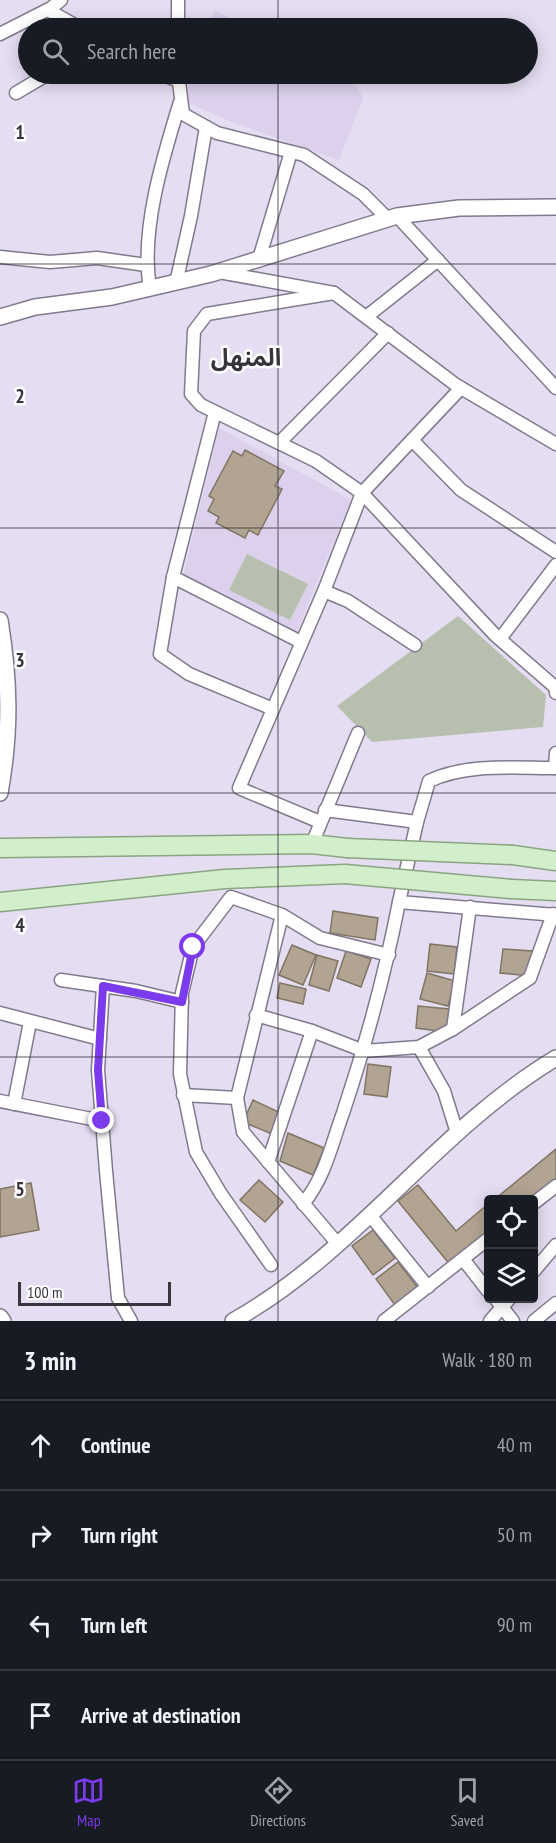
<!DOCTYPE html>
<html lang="en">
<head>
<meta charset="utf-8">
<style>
	body { margin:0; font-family:"PT Sans Narrow","Noto Sans Arabic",sans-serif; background:#242831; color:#f1f3f6 }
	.controls { position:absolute; right:18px; bottom:18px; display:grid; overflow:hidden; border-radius:6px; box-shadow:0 3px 15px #0003 }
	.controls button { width:54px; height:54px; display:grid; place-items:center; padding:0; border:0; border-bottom:2px solid #363941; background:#171b24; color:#f1f3f6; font:30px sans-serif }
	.scale { position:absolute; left:18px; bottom:15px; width:153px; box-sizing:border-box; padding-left:6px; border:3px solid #37343c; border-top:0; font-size:16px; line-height:21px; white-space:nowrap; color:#37343c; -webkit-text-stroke:4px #fff; paint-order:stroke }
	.stop { position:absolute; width:18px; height:18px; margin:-14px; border:4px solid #7c3aed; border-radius:50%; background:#fff }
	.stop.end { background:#7c3aed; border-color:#fff; box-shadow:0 2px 6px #0008 }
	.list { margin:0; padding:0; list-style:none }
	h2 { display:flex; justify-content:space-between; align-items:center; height:78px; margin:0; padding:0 24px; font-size:26px }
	h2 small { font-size:20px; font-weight:400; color:#9ea1a6 }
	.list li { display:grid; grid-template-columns:39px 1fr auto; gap:18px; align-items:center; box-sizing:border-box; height:90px; padding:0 24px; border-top:2px solid #363941 }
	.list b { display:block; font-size:22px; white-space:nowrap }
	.list em { font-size:20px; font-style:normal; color:#9ea1a6 }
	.icon { flex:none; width:33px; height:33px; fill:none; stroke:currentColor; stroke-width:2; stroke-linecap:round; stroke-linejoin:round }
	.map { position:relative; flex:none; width:556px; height:1321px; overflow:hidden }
	.search { position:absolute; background:#171b24; box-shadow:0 3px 15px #0003; left:18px; right:18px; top:18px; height:66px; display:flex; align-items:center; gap:15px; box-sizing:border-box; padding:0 21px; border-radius:33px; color:#9ea1a6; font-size:22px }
	.sheet { height:438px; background:#171b24 }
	nav { display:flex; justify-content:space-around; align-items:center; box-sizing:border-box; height:84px; border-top:2px solid #363941; background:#171b24; font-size:16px; color:#9ea1a6 }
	nav a { display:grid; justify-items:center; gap:3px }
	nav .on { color:#7c3aed }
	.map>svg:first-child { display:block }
	.built { fill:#dcd0ec }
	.green { fill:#b7c0af }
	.building { fill:#b1a492; stroke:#807563; stroke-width:1.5 }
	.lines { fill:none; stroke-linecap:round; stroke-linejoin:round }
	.minor-casing { stroke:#81798c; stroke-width:15 }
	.tertiary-casing { stroke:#81798c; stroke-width:18 }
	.primary-casing { stroke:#8aa581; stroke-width:21 }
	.minor { stroke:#fff; stroke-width:12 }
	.tertiary { stroke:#fff; stroke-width:15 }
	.primary { stroke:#d3eeca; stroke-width:18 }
	.primary-bridge-casing { stroke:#8aa581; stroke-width:21; stroke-linecap:butt }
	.primary-bridge { stroke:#d3eeca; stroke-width:18 }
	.route { stroke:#7c3aed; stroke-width:8 }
	.grid { fill:none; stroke:#37343c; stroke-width:1.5; stroke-opacity:0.55 }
	.labels { text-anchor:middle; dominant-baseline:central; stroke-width:5; stroke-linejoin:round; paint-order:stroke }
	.neighbourhood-label { font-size:24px; font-weight:bold; fill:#37343c; stroke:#fff }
	.grid-label { font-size:20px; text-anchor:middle; font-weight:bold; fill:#37343c; stroke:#fff; stroke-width:5; stroke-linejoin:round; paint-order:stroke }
</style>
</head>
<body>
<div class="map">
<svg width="556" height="1321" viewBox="0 0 556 1321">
	<rect width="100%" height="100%" fill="#e5ddf1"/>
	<!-- built -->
	<g class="built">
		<path d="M215 11 251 28H205Z"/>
		<path d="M188 74H350L363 98 339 160 232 122 189 103Z"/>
		<path d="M219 428 351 500 296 633 183 576Z"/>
	</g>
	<!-- green -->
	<g class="green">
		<path d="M247 554 308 584 290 620 229 590Z"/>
		<path d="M458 616 546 695 543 727 372 742 337 706Z"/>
	</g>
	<!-- building -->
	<g class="building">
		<path d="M245 450 284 471 275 486 282 489 258 535 249 530 245 538 216 523 219 517 208 511 214 499 209 496 233 451 242 456Z"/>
		<path d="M333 911 378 918 375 940 330 933Z"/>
		<path d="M430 944 457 947 454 974 427 971Z"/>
		<path d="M292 945 316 955 303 985 279 975Z"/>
		<path d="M503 949 532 951 530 976 500 973Z"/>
		<path d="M346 951 371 959 361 987 337 978Z"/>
		<path d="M317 955 338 961 329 991 309 985Z"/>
		<path d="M427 973 455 981 448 1006 420 999Z"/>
		<path d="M280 983 306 989 303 1004 277 998Z"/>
		<path d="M418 1006 449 1009 446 1032 416 1028Z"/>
		<path d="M368 1064 391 1067 387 1097 364 1094Z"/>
		<path d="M253 1100 281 1113 272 1134 243 1122Z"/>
		<path d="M288 1133 324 1148 313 1175 280 1161Z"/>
		<path d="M556 1149V1179L532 1200H494Z"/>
		<path d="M259 1180 283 1202 265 1222 240 1200Z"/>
		<path d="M31 1183 39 1230 0 1237V1189Z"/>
		<path d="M418 1185 456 1231 488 1204V1235L451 1266 398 1201Z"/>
		<path d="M373 1230 395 1258 373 1275 352 1246Z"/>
		<path d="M398 1262 418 1288 395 1305 376 1279Z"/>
	</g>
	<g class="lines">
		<defs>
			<g id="minor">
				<path d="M178 0V28"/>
				<path d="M48 10 80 28"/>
				<path d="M0 34 51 8 61 0"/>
				<path d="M161 74 179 81"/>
				<path d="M178 74 183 114 217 133 304 155 363 194 388 219"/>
				<path d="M16 93 48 74"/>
				<path d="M397 216 556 388"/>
				<path d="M0 257 50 262 97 258 146 265"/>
				<path d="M259 259 291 152"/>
				<path d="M219 272 334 293 456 385 556 444"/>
				<path d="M176 283 191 216 206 127"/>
				<path d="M150 288C140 231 163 157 180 102"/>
				<path d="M334 293 207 314 194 331 191 394 201 405 316 461 362 493 495 635 555 687 556 693"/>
				<path d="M366 317 438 260"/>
				<path d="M215 412 173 577 160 654 189 674 273 709"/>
				<path d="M412 440 461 490 556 552"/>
				<path d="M279 443 388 333"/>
				<path d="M173 577 301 642"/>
				<path d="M324 591 348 601 415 645"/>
				<path d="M500 639 556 565"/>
				<path d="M555 768 556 753"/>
				<path d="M325 810 417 822 429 781C467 763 515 768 556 768"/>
				<path d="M320 822 239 788 324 591 362 493 461 388"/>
				<path d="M312 844 358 733"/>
				<path d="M399 902 417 822"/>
				<path d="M282 915 237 1098 243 1132 337 1243"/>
				<path d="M61 980 136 991 182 1002"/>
				<path d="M103 986 98 1070 106 1171 118 1298 131 1321"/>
				<path d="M0 1013 100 1039"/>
				<path d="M256 1015 312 1031 364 1051 419 1047 453 1029 530 978 553 914"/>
				<path d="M453 1029 470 907"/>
				<path d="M419 1047 444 1091 457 1133"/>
				<path d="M183 1095 237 1098"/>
				<path d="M0 1101 102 1121"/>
				<path d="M14 1104 30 1022"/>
				<path d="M268 1162 312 1031"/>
				<path d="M534 1203 556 1186"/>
				<path d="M303 1204C325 1177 331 1146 343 1113 366 1044 385 974 399 902L556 915"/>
				<path d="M370 1215 428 1287"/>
				<path d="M463 1259 488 1291"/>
				<path d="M271 1265 221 1194 196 1152 180 1074 182 993 193 947 231 897 282 915 320 938 389 955"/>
				<path d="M534 1271 556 1245"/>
				<path d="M495 1298 513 1321"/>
				<path d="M384 1321 488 1239"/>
				<path d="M490 1321 510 1298"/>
				<path d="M534 1321 556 1303"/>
			</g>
			<g id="tertiary">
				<path d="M0 317 35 307 112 297 211 274 397 216 459 208 556 207"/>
				<path d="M0 620C10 682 11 731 0 793"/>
				<path d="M0 1317 3 1321"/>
				<path d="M233 1321C355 1253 436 1130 556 1058"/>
			</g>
			<g id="primary">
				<path d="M0 848 312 844 347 848"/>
				<path d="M513 855 556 861"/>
				<path d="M511 889 556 891"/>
				<path d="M0 902 225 879 345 874"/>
			</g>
		</defs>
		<!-- minor casing -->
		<use href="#minor" class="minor-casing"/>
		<!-- tertiary casing -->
		<use href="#tertiary" class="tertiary-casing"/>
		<!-- primary casing -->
		<use href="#primary" class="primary-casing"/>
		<!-- minor -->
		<use href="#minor" class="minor"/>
		<!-- tertiary -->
		<use href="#tertiary" class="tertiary"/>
		<!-- primary -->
		<use href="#primary" class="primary"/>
		<defs>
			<g id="primary-bridge">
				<path d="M347 848 513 855"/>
				<path d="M345 874 511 889"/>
			</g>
		</defs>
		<!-- primary-bridge casing -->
		<use href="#primary-bridge" class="primary-bridge-casing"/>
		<!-- primary-bridge -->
		<use href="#primary-bridge" class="primary-bridge"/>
	</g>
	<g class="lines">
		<!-- route -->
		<path class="route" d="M102 1121 98 1070 103 986 182 1002 193 947"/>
	</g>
	<!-- grid -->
	<path class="grid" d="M278 0V28M278 74V1321M0 264H556M0 528H556M0 793H556M0 1057H556"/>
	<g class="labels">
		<!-- neighbourhood labels -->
		<g class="neighbourhood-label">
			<text x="246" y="357">المنهل</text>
		</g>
	</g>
	<g class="grid-label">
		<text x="20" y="139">1</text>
		<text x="20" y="403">2</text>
		<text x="20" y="667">3</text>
		<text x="20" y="932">4</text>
		<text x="20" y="1196">5</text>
	</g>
</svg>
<div class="controls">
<button><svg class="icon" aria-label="locate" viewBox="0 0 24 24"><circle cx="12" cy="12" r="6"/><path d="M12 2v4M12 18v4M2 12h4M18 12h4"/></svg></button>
<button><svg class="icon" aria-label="layers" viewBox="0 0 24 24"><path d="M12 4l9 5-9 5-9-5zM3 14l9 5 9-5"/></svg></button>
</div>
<div class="scale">100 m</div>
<div class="stop" style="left:193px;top:947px"></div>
<div class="stop end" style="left:102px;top:1121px"></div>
<div class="search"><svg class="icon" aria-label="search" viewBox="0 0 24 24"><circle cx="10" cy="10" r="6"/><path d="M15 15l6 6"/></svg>Search here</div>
</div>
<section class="sheet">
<h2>3 min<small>Walk · 180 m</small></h2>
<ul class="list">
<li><svg class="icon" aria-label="ahead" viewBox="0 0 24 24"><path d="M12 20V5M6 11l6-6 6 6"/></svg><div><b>Continue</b></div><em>40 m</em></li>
<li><svg class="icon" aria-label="right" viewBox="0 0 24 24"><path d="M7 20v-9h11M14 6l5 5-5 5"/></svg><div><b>Turn right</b></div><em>50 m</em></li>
<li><svg class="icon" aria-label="left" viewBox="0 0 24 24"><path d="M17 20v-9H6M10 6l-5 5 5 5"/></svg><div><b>Turn left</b></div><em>90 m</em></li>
<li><svg class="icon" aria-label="arrive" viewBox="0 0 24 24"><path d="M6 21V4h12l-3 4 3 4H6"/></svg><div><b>Arrive at destination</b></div></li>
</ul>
</section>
<nav>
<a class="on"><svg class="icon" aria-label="map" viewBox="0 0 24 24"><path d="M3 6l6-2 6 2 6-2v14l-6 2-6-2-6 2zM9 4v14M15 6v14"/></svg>Map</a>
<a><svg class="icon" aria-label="directions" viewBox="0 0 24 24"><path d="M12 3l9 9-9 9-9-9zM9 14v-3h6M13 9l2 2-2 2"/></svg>Directions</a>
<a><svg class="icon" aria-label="saved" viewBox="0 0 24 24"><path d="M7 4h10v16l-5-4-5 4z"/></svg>Saved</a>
</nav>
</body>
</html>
